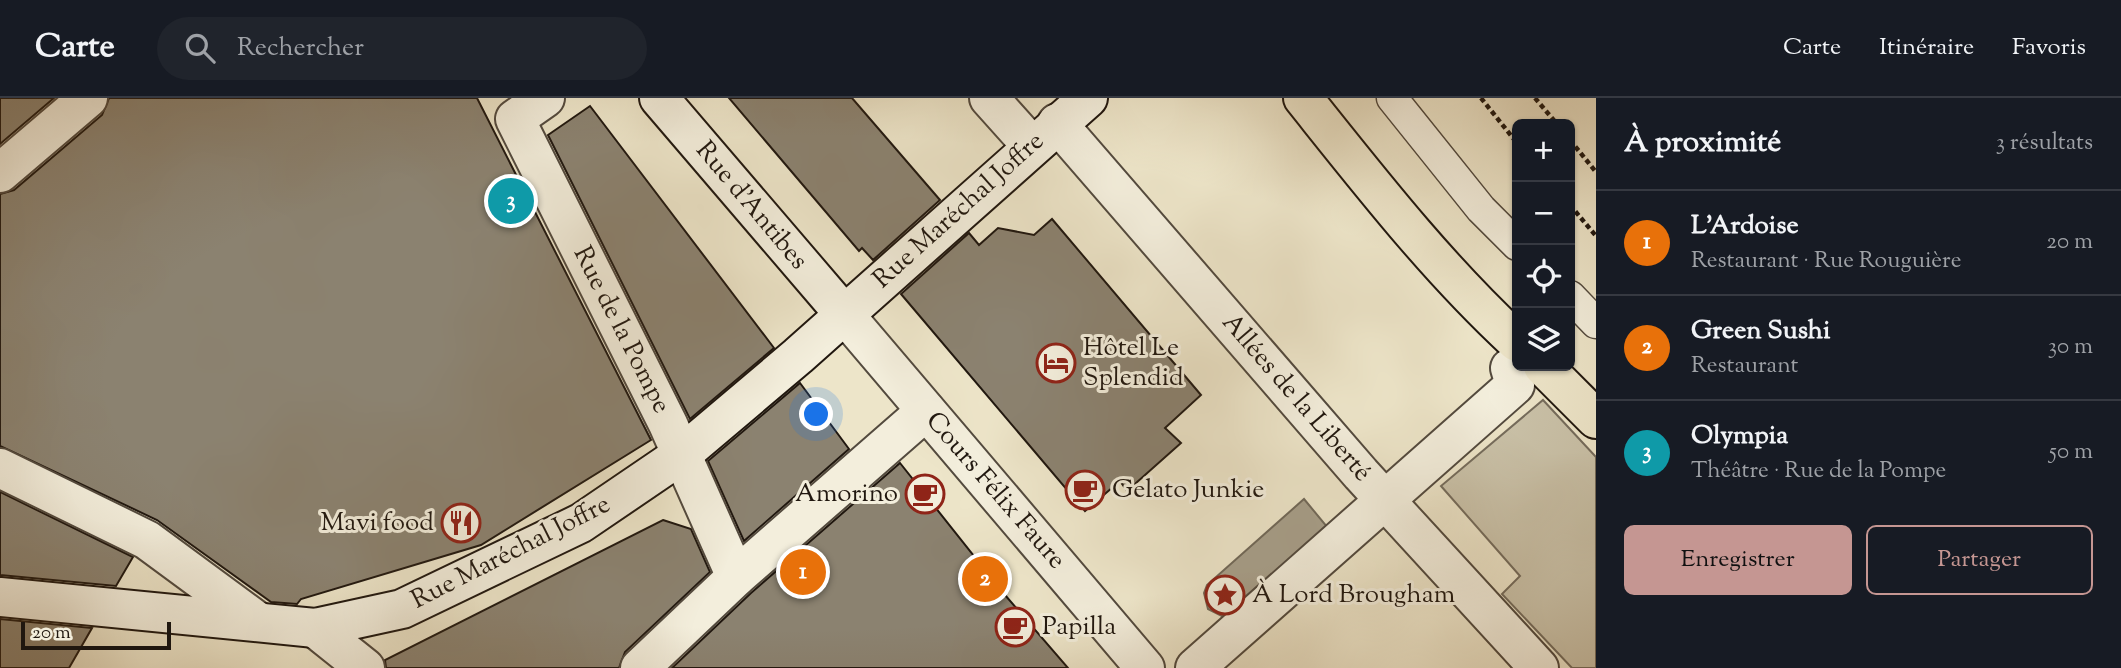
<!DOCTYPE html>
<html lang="fr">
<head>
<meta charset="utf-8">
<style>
	body { margin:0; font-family:"Sorts Mill Goudy",serif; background:#20242c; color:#f1f3f6 }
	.controls { position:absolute; right:21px; top:21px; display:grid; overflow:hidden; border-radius:10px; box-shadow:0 2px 5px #0004 }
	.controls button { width:63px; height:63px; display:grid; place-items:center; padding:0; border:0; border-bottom:2px solid #363941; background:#171b24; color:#f1f3f6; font:35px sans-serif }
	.scale { position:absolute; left:21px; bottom:18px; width:150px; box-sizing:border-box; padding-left:7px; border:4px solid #20170f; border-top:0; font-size:19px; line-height:24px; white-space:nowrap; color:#20170f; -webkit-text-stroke:5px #f3eedc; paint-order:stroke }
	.you { position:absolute; left:817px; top:317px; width:24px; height:24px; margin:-18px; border:5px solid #fff; border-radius:50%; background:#1a73e8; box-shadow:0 0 0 10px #1a73e833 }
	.badge { display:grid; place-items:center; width:46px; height:46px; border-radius:50%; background:#c59692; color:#fff; font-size:23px; font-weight:700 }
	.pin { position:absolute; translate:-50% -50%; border:4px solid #fff; box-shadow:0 2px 7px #0006 }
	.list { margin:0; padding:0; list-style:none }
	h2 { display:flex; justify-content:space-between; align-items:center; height:91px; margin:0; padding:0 28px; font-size:30px }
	h2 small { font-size:23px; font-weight:400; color:#9ea1a6 }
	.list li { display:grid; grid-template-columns:46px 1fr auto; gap:21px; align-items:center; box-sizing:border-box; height:105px; padding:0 28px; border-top:2px solid #363941 }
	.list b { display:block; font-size:26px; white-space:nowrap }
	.list p { margin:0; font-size:23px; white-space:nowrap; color:#9ea1a6 }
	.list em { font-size:23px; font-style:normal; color:#9ea1a6 }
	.actions { display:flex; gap:14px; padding:21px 28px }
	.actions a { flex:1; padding:16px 0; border:2px solid #c59692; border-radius:10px; text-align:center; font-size:24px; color:#c59692 }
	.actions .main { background:#c59692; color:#111 }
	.icon { flex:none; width:38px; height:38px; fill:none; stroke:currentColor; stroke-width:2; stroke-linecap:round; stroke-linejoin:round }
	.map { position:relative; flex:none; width:1596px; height:570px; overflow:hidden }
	header { display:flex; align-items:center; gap:42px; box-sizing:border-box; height:98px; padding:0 35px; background:#171b24; border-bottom:2px solid #363941 }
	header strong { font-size:33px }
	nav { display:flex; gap:38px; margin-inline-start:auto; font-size:24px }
	.search { width:490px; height:63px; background:#20242c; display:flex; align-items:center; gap:18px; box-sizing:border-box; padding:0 24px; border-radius:38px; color:#9ea1a6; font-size:26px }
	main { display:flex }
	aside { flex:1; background:#171b24 }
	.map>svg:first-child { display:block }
	.park { fill:#cac2a9; stroke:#756c5c; stroke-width:2 }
	.water { fill:#a79f8a; stroke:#716959; stroke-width:2 }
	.building { fill:#8b8270; stroke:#20170f; stroke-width:2 }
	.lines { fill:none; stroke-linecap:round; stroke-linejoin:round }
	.lane-casing { stroke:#534a3e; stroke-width:33 }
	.street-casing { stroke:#534a3e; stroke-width:42 }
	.secondary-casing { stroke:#20170f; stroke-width:42 }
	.primary-casing { stroke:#20170f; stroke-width:42 }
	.path { stroke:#20170f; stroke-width:4.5; stroke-dasharray:5 3.5; stroke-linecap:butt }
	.lane { stroke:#f3eedc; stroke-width:30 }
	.street { stroke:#f3eedc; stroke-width:38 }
	.secondary { stroke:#f3eedc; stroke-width:38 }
	.primary { stroke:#ede5c9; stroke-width:38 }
	.labels { text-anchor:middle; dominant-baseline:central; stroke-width:6; stroke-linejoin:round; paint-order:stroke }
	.street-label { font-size:26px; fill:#20170f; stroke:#f3eedc }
	.poi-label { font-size:26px; fill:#20170f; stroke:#f3eedc; text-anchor:start }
</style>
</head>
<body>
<header>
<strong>Carte</strong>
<div class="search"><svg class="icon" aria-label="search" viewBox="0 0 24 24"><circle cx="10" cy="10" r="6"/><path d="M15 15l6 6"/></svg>Rechercher</div>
<nav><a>Carte</a><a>Itinéraire</a><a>Favoris</a></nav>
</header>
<main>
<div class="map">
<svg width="1596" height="570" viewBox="0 0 1596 570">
	<rect width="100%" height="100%" fill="#ede5c9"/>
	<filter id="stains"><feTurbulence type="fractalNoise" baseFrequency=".00286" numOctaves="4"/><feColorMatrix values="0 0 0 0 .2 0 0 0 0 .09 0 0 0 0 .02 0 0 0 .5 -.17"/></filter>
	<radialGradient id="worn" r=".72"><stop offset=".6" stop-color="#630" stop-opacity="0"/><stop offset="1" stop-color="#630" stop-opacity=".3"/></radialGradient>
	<!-- park -->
	<path class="park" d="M1543 302 1596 359V570H1572L1502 496 1520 478 1441 388Z"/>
	<!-- water -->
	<path class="water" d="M1304 401 1333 436 1224 519 1208 511 1204 495 1207 487Z"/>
	<!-- building -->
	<g class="building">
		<path d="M0 0H54L0 46Z"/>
		<path d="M109 0H477L651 342 481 447 301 501 297 506 271 504 157 422 0 348V96L14 92 102 17Z"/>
		<path d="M729 0H852L940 102 873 162 862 150 859 153Z"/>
		<path d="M590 8 774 250 690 321 548 37Z"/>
		<path d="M1052 121 1201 297 1165 330 1181 345 1127 393 1120 383 1085 413 901 196 969 135 979 147 998 130 1034 137Z"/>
		<path d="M800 285 849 351 744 443 708 363Z"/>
		<path d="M900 365 1005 497 1068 570H672L751 495Z"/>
		<path d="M0 394 133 459 116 488 0 477Z"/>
		<path d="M663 422 691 431 710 474 625 554 619 570H386L385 562Z"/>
		<path d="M0 521 92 530 69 570H0Z"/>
	</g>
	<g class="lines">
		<defs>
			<g id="lane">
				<path d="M1392 0 1481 111 1517 147"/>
				<path d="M1570 198 1596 225"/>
			</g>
			<g id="street">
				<path d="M545 0 515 21 668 326 736 479"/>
				<path d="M989 0 1032 48"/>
				<path d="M1057 25 1361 376 1539 570"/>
				<path d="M0 75 88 0"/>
				<path d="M844 216 1145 570"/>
				<path d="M0 370 147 442 257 523"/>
				<path d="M315 530 365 570"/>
				<path d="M640 570 736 479 926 313"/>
				<path d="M1195 570 1515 287 1510 270"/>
			</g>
			<g id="secondary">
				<path d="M659 0 844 216"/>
				<path d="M0 499 315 530 402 511 581 425 681 357 798 258 1088 0"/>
			</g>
			<g id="primary">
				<path d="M1303 0C1371 85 1437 170 1517 244"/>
				<path d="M1543 268 1596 321"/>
			</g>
		</defs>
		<!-- lane casing -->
		<use href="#lane" class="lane-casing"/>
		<!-- street casing -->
		<use href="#street" class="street-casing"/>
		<!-- secondary casing -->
		<use href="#secondary" class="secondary-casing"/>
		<!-- primary casing -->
		<use href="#primary" class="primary-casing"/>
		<!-- path -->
		<g class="path">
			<path d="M1481 0 1517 45"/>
			<path d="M1535 0 1557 26"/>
			<path d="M1570 42 1596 74"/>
			<path d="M1570 107 1596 138"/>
		</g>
		<!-- lane -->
		<use href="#lane" class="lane"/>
		<!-- street -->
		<use href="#street" class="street"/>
		<!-- secondary -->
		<use href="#secondary" class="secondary"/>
		<!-- primary -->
		<use href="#primary" class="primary"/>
	</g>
	<!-- icons -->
	<defs>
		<symbol id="hotel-ring" viewBox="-11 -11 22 22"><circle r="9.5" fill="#f3eedc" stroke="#8f2418" stroke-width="1.5"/><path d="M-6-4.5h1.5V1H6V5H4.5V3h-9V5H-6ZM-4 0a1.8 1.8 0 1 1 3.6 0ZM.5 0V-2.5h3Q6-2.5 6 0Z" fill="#8f2418"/></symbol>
		<symbol id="cafe-ring" viewBox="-11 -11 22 22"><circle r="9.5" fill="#f3eedc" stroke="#8f2418" stroke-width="1.5"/><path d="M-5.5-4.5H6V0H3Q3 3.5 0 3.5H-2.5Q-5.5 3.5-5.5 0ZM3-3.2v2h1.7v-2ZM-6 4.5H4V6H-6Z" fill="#8f2418"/></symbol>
		<symbol id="restaurant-ring" viewBox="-11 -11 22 22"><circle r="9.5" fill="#f3eedc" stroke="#8f2418" stroke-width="1.5"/><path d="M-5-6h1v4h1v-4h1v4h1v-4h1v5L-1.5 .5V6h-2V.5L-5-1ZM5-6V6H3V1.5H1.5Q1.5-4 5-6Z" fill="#8f2418"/></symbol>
		<symbol id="sight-ring" viewBox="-11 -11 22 22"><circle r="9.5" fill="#f3eedc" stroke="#8f2418" stroke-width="1.5"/><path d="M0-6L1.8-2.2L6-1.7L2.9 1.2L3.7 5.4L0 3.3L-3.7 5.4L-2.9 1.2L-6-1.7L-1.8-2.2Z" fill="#8f2418"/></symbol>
	</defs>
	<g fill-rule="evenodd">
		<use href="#hotel-ring" x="1034" y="243" width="44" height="44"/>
		<use href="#cafe-ring" x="1063" y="370" width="44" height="44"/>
		<use href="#cafe-ring" x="903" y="374" width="44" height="44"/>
		<use href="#restaurant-ring" x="439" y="403" width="44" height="44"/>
		<use href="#sight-ring" x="1203" y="475" width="44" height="44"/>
		<use href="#cafe-ring" x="993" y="507" width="44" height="44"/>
	</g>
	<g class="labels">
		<!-- street labels -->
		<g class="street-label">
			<text transform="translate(751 108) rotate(50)">Rue d'Antibes</text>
			<text transform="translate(959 113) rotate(-42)">Rue Maréchal Joffre</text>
			<text transform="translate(621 232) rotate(63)">Rue de la Pompe</text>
			<text transform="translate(1296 300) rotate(49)">Allées de la Liberté</text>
			<text transform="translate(995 393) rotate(49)">Cours Félix Faure</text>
			<text transform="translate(511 455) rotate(-27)">Rue Maréchal Joffre</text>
		</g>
		<!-- poi labels -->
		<g class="poi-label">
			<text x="1083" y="250">Hôtel Le<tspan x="1083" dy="30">Splendid</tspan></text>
			<text x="1112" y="392">Gelato Junkie</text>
			<text x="898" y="396" text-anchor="end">Amorino</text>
			<text x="434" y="425" text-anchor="end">Mavi food</text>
			<text x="1252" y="497">À Lord Brougham</text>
			<text x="1042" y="529">Papilla</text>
		</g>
	</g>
	<rect width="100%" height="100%" filter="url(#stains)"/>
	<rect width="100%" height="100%" fill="url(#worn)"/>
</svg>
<div class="controls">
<button>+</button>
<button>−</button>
<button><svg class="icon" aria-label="locate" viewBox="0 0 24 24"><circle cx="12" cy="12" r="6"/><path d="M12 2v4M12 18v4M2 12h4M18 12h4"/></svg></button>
<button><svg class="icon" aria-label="layers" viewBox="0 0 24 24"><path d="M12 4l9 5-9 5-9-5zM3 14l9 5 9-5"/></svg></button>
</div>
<div class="scale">20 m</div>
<div class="you"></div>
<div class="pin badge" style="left:803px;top:474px;background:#e8710a">1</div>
<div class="pin badge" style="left:985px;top:481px;background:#e8710a">2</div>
<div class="pin badge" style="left:511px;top:103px;background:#0f9aa8">3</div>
</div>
<aside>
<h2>À proximité<small>3 résultats</small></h2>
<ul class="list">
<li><span class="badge" style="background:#e8710a">1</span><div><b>L'Ardoise</b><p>Restaurant · Rue Rouguière</p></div><em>20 m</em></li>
<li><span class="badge" style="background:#e8710a">2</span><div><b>Green Sushi</b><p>Restaurant</p></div><em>30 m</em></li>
<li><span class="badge" style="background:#0f9aa8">3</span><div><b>Olympia</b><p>Théâtre · Rue de la Pompe</p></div><em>50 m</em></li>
</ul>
<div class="actions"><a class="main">Enregistrer</a><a>Partager</a></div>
</aside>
</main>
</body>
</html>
